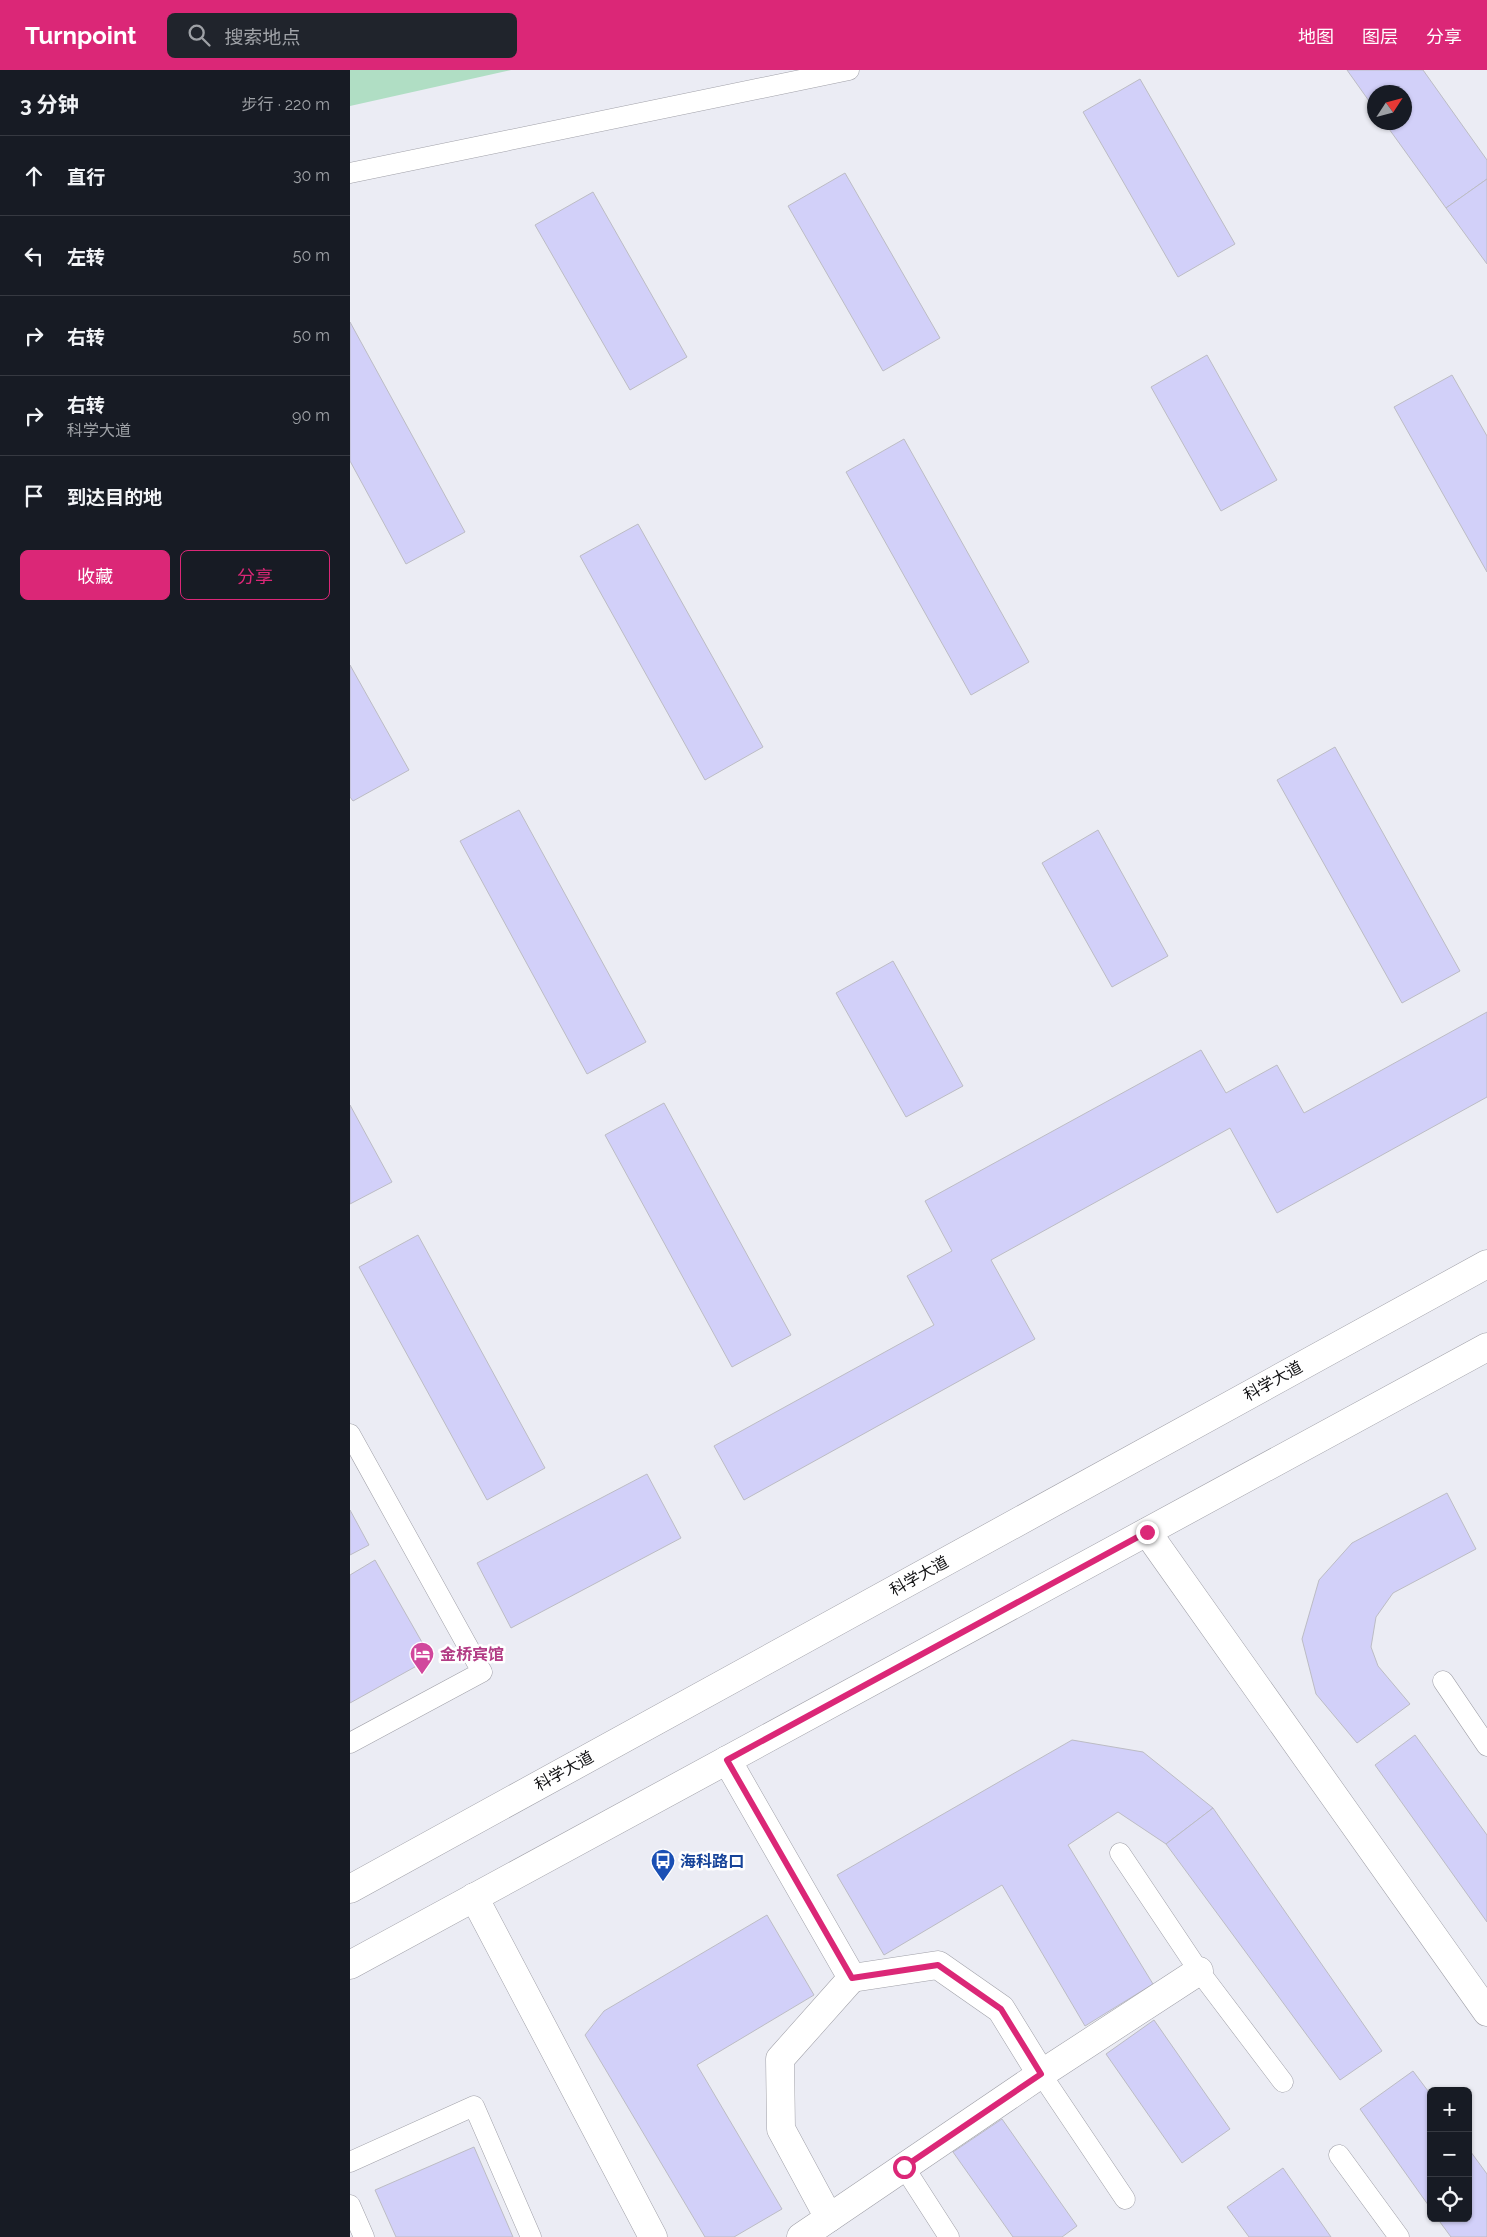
<!DOCTYPE html>
<html lang="zh">
<head>
<meta charset="utf-8">
<style>
	body { margin:0; font-family:Raleway,"Noto Sans SC",sans-serif; background:#20242c; color:#f1f3f6 }
	.controls { position:absolute; right:15px; bottom:15px; display:grid; overflow:hidden; border-radius:8px; box-shadow:0 1px 4px #0004 }
	.controls button { width:45px; height:45px; display:grid; place-items:center; padding:0; border:0; border-bottom:1px solid #363941; background:#171b24; color:#f1f3f6; font:25px sans-serif }
	.compass { position:absolute; left:1017px; top:15px; width:45px; height:45px; border-radius:50%; background:#171b24; box-shadow:0 1px 4px #0004; rotate:54deg }
	.stop { position:absolute; width:15px; height:15px; margin:-11px; border:4px solid #db2777; border-radius:50%; background:#fff }
	.stop.end { background:#db2777; border-color:#fff; box-shadow:0 1px 5px #0008 }
	.list { margin:0; padding:0; list-style:none }
	h2 { display:flex; justify-content:space-between; align-items:center; height:65px; margin:0; padding:0 20px; font-size:21px }
	h2 small { font-size:16px; font-weight:400; color:#9ea1a6 }
	.list li { display:grid; grid-template-columns:32px 1fr auto; gap:15px; align-items:center; box-sizing:border-box; height:80px; padding:0 20px; border-top:1px solid #363941 }
	.list b { display:block; font-size:19px; white-space:nowrap }
	.list p { margin:0; font-size:16px; white-space:nowrap; color:#9ea1a6 }
	.list em { font-size:16px; font-style:normal; color:#9ea1a6 }
	.actions { display:flex; gap:10px; padding:15px 20px }
	.actions a { flex:1; padding:11px 0; border:1px solid #db2777; border-radius:8px; text-align:center; font-size:18px; color:#db2777 }
	.actions .main { background:#db2777; color:#fff }
	.icon { flex:none; width:28px; height:28px; fill:none; stroke:currentColor; stroke-width:2; stroke-linecap:round; stroke-linejoin:round }
	.map { position:relative; flex:none; width:1137px; height:2167px; overflow:hidden }
	header { display:flex; align-items:center; gap:30px; box-sizing:border-box; height:70px; padding:0 25px; background:#db2777; color:#fff }
	header strong { font-size:24px }
	nav { display:flex; gap:28px; margin-inline-start:auto; font-size:18px }
	.search { width:350px; height:45px; background:#20242c; display:flex; align-items:center; gap:12px; box-sizing:border-box; padding:0 18px; border-radius:8px; color:#9ea1a6; font-size:19px }
	main { display:flex }
	aside { flex:1; background:#171b24 }
	.map>svg:first-child { display:block }
	.green { fill:#b0dec4 }
	.building { fill:#d2d0f9; stroke:#bcbcc4 }
	.lines { fill:none; stroke-linecap:round; stroke-linejoin:round }
	.service-casing { stroke:#a0a0a8; stroke-width:21 }
	.minor-casing { stroke:#a0a0a8; stroke-width:29 }
	.primary-casing { stroke:#a0a0a8; stroke-width:29 }
	.service { stroke:#fff; stroke-width:20 }
	.minor { stroke:#fff; stroke-width:28 }
	.primary { stroke:#fff; stroke-width:28 }
	.route { stroke:#db2777; stroke-width:6 }
	.labels { text-anchor:middle; dominant-baseline:central; stroke-width:5; stroke-linejoin:round; paint-order:stroke }
	.street-label { font-size:16px; fill:#121214; stroke:#fff }
	.hotel-label { font-size:16px; font-weight:bold; fill:#b23c85; stroke:#fff; text-anchor:start }
	.transit-label { font-size:16px; font-weight:bold; fill:#164399; stroke:#fff; text-anchor:start }
</style>
</head>
<body>
<header>
<strong>Turnpoint</strong>
<div class="search"><svg class="icon" aria-label="search" viewBox="0 0 24 24"><circle cx="10" cy="10" r="6"/><path d="M15 15l6 6"/></svg>搜索地点</div>
<nav><a>地图</a><a>图层</a><a>分享</a></nav>
</header>
<main>
<aside>
<h2>3 分钟<small>步行 · 220 m</small></h2>
<ul class="list">
<li><svg class="icon" aria-label="ahead" viewBox="0 0 24 24"><path d="M12 20V5M6 11l6-6 6 6"/></svg><div><b>直行</b></div><em>30 m</em></li>
<li><svg class="icon" aria-label="left" viewBox="0 0 24 24"><path d="M17 20v-9H6M10 6l-5 5 5 5"/></svg><div><b>左转</b></div><em>50 m</em></li>
<li><svg class="icon" aria-label="right" viewBox="0 0 24 24"><path d="M7 20v-9h11M14 6l5 5-5 5"/></svg><div><b>右转</b></div><em>50 m</em></li>
<li><svg class="icon" aria-label="right" viewBox="0 0 24 24"><path d="M7 20v-9h11M14 6l5 5-5 5"/></svg><div><b>右转</b><p>科学大道</p></div><em>90 m</em></li>
<li><svg class="icon" aria-label="arrive" viewBox="0 0 24 24"><path d="M6 21V4h12l-3 4 3 4H6"/></svg><div><b>到达目的地</b></div></li>
</ul>
<div class="actions"><a class="main">收藏</a><a>分享</a></div>
</aside>
<div class="map">
<svg width="1137" height="2167" viewBox="0 0 1137 2167">
	<rect width="100%" height="100%" fill="#ebecf4"/>
	<!-- green -->
	<path class="green" d="M0 0H161L0 36Z"/>
	<!-- building -->
	<g class="building">
		<path d="M997 0H1073L1137 90V109L1096 138 1034 52H1054V22H1024V38Z"/>
		<path d="M790 9 885 174 828 207 733 42Z"/>
		<path d="M495 103 590 268 533 301 438 136Z"/>
		<path d="M1137 109V194L1096 138Z"/>
		<path d="M243 122 337 287 280 320 185 155Z"/>
		<path d="M0 252 115 462 56 494 0 391Z"/>
		<path d="M857 285 927 410 871 441 801 317Z"/>
		<path d="M1102 305 1137 366V502L1044 337Z"/>
		<path d="M554 369 679 592 621 625 496 402Z"/>
		<path d="M288 454 413 677 355 710 230 486Z"/>
		<path d="M0 595 59 700 3 731 0 727Z"/>
		<path d="M985 677 1110 901 1052 933 927 710Z"/>
		<path d="M169 740 296 972 237 1004 110 771Z"/>
		<path d="M748 760 818 886 762 917 692 793Z"/>
		<path d="M543 891 613 1016 556 1047 486 923Z"/>
		<path d="M1137 942V1027L927 1143 880 1058 641 1190 685 1269 394 1430 364 1376 584 1255 557 1206 602 1181 575 1131 851 980 876 1023 927 995 954 1043Z"/>
		<path d="M314 1033 441 1265 382 1297 255 1065Z"/>
		<path d="M0 1035 42 1112 0 1134Z"/>
		<path d="M68 1165 195 1398 137 1430 9 1197Z"/>
		<path d="M297 1404 331 1468 161 1558 127 1493Z"/>
		<path d="M1097 1423 1126 1479 1043 1523 1026 1547 1021 1577 1028 1596 1060 1634 1007 1673 966 1624 952 1569 969 1510 1002 1473Z"/>
		<path d="M0 1440 19 1475 0 1485Z"/>
		<path d="M25 1490 81 1588 0 1633V1505Z"/>
		<path d="M1065 1665 1137 1765V1852L1025 1695Z"/>
		<path d="M722 1670 793 1682 863 1738 816 1774 768 1742 718 1775 803 1914 735 1956 652 1815 534 1885 487 1805Z"/>
		<path d="M863 1738 1032 1981 990 2010 816 1774Z"/>
		<path d="M417 1845 464 1925 347 1995 432 2139 384 2167H355L235 1965 254 1941Z"/>
		<path d="M804 1950 880 2059 832 2093 756 1984Z"/>
		<path d="M1063 2001 1081 2025V2139L1010 2039Z"/>
		<path d="M652 2049 727 2156 712 2167H663L603 2082Z"/>
		<path d="M124 2077 163 2167H46L25 2120Z"/>
		<path d="M1118 2078 1137 2104V2167H1101L1087 2148H1118Z"/>
		<path d="M933 2098 981 2167H899L877 2137Z"/>
	</g>
	<g class="lines">
		<defs>
			<g id="service">
				<path d="M0 103 499 0"/>
				<path d="M0 1364 132 1602 0 1673"/>
				<path d="M1093 1611 1137 1676"/>
				<path d="M770 1783 849 1901 933 2012"/>
				<path d="M691 2004 775 2129"/>
				<path d="M989 2085 1049 2167"/>
				<path d="M0 2092 124 2036 181 2167"/>
				<path d="M554 2097 599 2167"/>
				<path d="M0 2135 14 2167"/>
			</g>
			<g id="minor">
				<path d="M797 1462 1137 1942"/>
				<path d="M377 1690 502 1908 430 1989 431 2059 479 2148 451 2167"/>
				<path d="M124 1827 303 2167"/>
				<path d="M502 1908 588 1895 651 1939 691 2004 849 1901"/>
				<path d="M479 2148 691 2004"/>
			</g>
			<g id="primary">
				<path d="M0 1819 1137 1194"/>
				<path d="M0 1895 1137 1277"/>
			</g>
		</defs>
		<!-- service casing -->
		<use href="#service" class="service-casing"/>
		<!-- minor casing -->
		<use href="#minor" class="minor-casing"/>
		<!-- primary casing -->
		<use href="#primary" class="primary-casing"/>
		<!-- service -->
		<use href="#service" class="service"/>
		<!-- minor -->
		<use href="#minor" class="minor"/>
		<!-- primary -->
		<use href="#primary" class="primary"/>
	</g>
	<g class="lines">
		<!-- route -->
		<path class="route" d="M554 2097 691 2004 651 1939 588 1895 502 1908 377 1690 797 1462"/>
	</g>
	<!-- icons -->
	<defs>
		<symbol id="hotel-pin" viewBox="-11 -11 22 30"><path d="M0 17L-7.5 6A9.5 9.5 0 1 1 7.5 6Z" fill="#d1479c" stroke="#fff"/><path d="M-6-4.5h1.5V1H6V5H4.5V3h-9V5H-6ZM-4 0a1.8 1.8 0 1 1 3.6 0ZM.5 0V-2.5h3Q6-2.5 6 0Z" fill="#fff"/></symbol>
		<symbol id="bus-pin" viewBox="-11 -11 22 30"><path d="M0 17L-7.5 6A9.5 9.5 0 1 1 7.5 6Z" fill="#1a4fb4" stroke="#fff"/><path d="M-5-6H5V4H4V6H2V4H-2V6H-4V4H-5ZM-3.5-4V0h7V-4ZM-3.5 1.2v1.5H-2V1.2ZM2 1.2v1.5H3.5V1.2Z" fill="#fff"/></symbol>
	</defs>
	<g fill-rule="evenodd">
		<use href="#hotel-pin" x="58" y="1570" width="28" height="38"/>
		<use href="#bus-pin" x="299" y="1777" width="28" height="38"/>
	</g>
	<g class="labels">
		<!-- street labels -->
		<g class="street-label">
			<text transform="translate(923 1311) rotate(-29)">科学大道</text>
			<text transform="translate(569 1506) rotate(-29)">科学大道</text>
			<text transform="translate(214 1701) rotate(-29)">科学大道</text>
		</g>
		<!-- hotel labels -->
		<g class="hotel-label">
			<text x="90" y="1584">金桥宾馆</text>
		</g>
		<!-- transit labels -->
		<g class="transit-label">
			<text x="330" y="1791">海科路口</text>
		</g>
	</g>
</svg>
<div class="controls">
<button>+</button>
<button>−</button>
<button><svg class="icon" aria-label="locate" viewBox="0 0 24 24"><circle cx="12" cy="12" r="6"/><path d="M12 2v4M12 18v4M2 12h4M18 12h4"/></svg></button>
</div>
<svg class="compass" viewBox="-18 -18 36 36"><path d="M0-13l5 13h-10z" fill="#e53935"/><path d="M0 13l5-13h-10z" fill="#9ea1a6"/></svg>
<div class="stop" style="left:554px;top:2097px"></div>
<div class="stop end" style="left:797px;top:1462px"></div>
</div>
</main>
</body>
</html>
